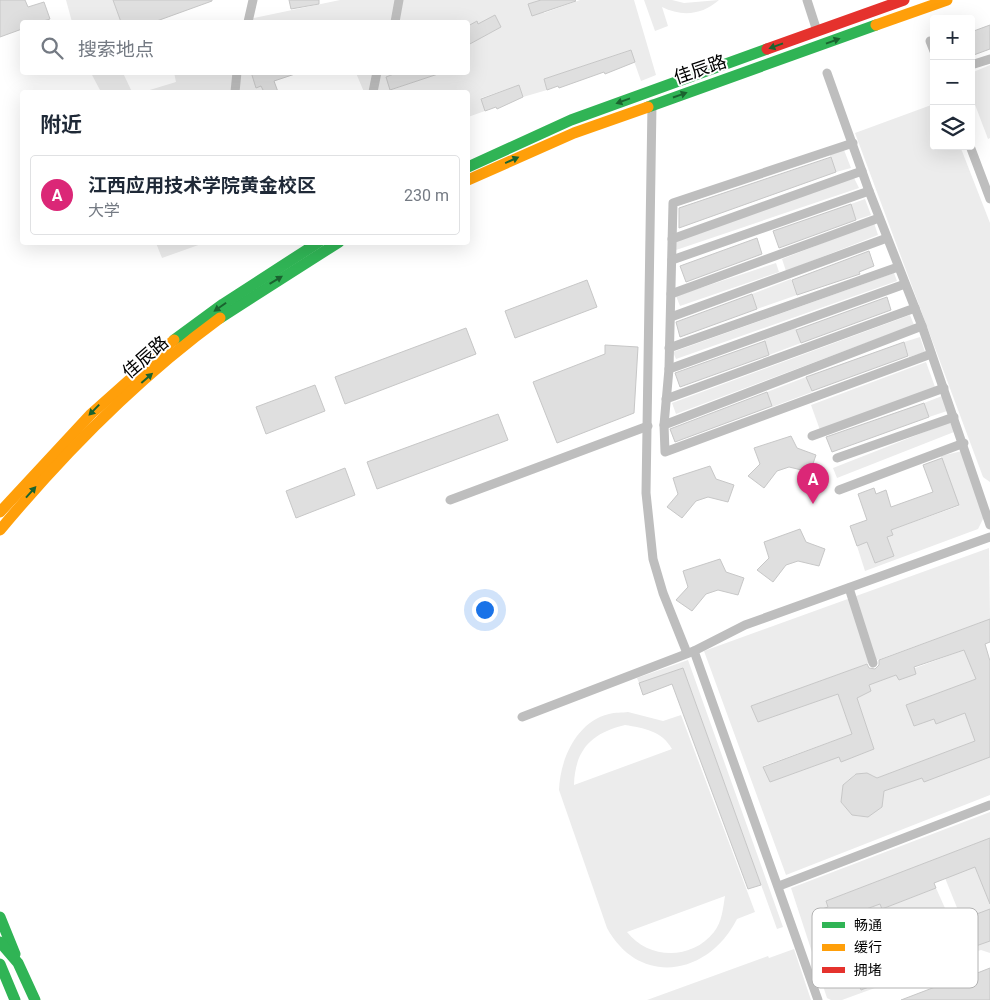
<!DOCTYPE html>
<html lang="zh">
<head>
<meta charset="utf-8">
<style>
	body { margin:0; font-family:Roboto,"Noto Sans SC",sans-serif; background:#f2f2f3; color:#1f2937 }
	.controls { position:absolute; right:15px; top:15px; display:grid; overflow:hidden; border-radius:5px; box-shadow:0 5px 20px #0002 }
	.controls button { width:45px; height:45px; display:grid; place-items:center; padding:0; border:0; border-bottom:1px solid #e0e1e3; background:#fff; color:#1f2937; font:25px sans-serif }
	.you { position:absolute; left:484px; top:609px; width:18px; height:18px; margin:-12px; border:4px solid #fff; border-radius:50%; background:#1a73e8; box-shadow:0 0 0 8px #1a73e833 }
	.badge { display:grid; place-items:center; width:32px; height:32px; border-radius:50%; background:#db2777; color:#fff; font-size:16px; font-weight:700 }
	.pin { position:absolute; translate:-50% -41px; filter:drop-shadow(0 1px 2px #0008) }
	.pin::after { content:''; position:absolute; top:26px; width:18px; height:15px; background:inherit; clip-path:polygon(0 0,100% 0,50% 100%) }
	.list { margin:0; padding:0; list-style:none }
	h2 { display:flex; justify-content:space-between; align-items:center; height:65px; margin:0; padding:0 20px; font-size:21px }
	h2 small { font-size:16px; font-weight:400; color:#747a83 }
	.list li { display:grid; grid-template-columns:32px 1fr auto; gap:15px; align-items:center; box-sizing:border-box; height:80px; margin:0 10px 10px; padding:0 10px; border:1px solid #e0e1e3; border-radius:5px }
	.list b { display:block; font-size:19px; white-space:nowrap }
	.list p { margin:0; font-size:16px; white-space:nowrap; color:#747a83 }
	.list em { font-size:16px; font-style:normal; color:#747a83 }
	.icon { flex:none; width:28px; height:28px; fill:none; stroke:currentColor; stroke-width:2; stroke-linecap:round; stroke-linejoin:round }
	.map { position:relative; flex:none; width:990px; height:1000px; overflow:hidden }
	.search { position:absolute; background:#fff; box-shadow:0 5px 20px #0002; left:20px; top:20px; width:450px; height:55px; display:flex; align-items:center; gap:12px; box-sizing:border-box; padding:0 18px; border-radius:5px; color:#747a83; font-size:19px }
	.panel { position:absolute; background:#fff; box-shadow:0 5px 20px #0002; left:20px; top:90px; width:450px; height:155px; border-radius:5px }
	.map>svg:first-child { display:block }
	.green { fill:#ececec; fill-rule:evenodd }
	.building { fill:#dfdfdf; stroke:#c7c7c7 }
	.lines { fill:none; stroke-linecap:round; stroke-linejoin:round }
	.street { stroke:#bebebe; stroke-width:9 }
	.fast { stroke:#30b455; stroke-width:11 }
	.slow { stroke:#ff9f0a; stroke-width:11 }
	.jam { stroke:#e5322d; stroke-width:11 }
	.oneway { fill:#1a632f }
	.labels { text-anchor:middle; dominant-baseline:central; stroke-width:4; stroke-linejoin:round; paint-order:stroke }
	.street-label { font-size:18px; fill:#000; stroke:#fff }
	.key { fill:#fff; stroke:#b2b2b2; stroke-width:1 }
	.key-label { font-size:14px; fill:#000 }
</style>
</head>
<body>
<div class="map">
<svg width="990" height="1000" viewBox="0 0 990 1000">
	<rect width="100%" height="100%" fill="#fff"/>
	<!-- green -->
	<g class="green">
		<path d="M66 0H113L121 22H72Z"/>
		<path d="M340 0H541L544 13 580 0H634L656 75 641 81 630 50 544 79 547 90 523 97 519 85 481 98 485 111 468 117V92H364L356 73H399L386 77 391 90 432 76 431 73 468 72V45L501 27 478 24 477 21 468 26V22H248L249 19Z"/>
		<path d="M644 0H672L684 3 719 0C702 15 682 17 662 7L668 26 655 31Z"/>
		<path d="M990 65V138L988 139 971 94V73Z"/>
		<path d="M174 72 251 73 256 87 261 86 264 92H143L176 82Z"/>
		<path d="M91 73H123L132 92H101Z"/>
		<path d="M934 104V146H960L990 223V482L983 477 855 133Z"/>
		<path d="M844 150 851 168 836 172 830 155Z"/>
		<path d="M854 178 859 188 676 250V241Z"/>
		<path d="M865 199 871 215 856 220 851 204Z"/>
		<path d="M874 223 878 235 786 271 782 259Z"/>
		<path d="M156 243V242L204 243 162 258Z"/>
		<path d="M776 263 779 272 680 306 676 296Z"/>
		<path d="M894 273 897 281 676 359 673 352Z"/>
		<path d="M791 279 797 295 757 309 752 294Z"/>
		<path d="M910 315 914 325 676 414 672 403Z"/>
		<path d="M796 328 801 343 769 355 764 340Z"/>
		<path d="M920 337 925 352 909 357 904 342Z"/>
		<path d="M926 362 935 387 820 430 811 405Z"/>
		<path d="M806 377 812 392 772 407 767 392Z"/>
		<path d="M942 396 947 411 929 417 924 403Z"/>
		<path d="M950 422 954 432 837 478 833 468Z"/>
		<path d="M962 451 984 517 978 529 865 571 857 546 867 542 875 563 894 556 891 547 882 550 878 540 893 535 891 530 959 506 941 456Z"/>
		<path d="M989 548 990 619 751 706 758 722 838 694 852 734 763 766 770 782 839 757 841 762 874 749 857 698 871 691 869 685 964 650 976 679 906 705 914 726 963 707 975 741 877 778 872 775 855 774 843 785 841 802 852 815 868 817 882 807 884 791 922 778 924 781 990 757V795L786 875 704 651Z"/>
		<path d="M688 660 783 927 777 929 683 668 639 683 637 678Z"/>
		<path d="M628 712 663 721 681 715 755 912 737 919C709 975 640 988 607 928L559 790C560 760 576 722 609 714 615 712 622 713 628 712ZM625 725C644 728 662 731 672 749L574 785C575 749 592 733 625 725ZM725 896C723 908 722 922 714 932 691 961 648 959 627 932Z"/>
		<path d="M990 812V838L826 901 828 907 816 911 835 960 847 955 861 990 874 985 873 982 990 941V953L981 950 965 955 842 1000H831L827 998 791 888Z"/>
		<path d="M983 863 977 873 990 902V909L962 920 945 878Z"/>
		<path d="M936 888 952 924 862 957 847 916 880 904 882 909Z"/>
		<path d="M794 949 811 1000H647L768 956 769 958Z"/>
	</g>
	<!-- building -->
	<g class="building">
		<path d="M0 0H25L28 7 44 2 50 19 40 22H22V29L0 37Z"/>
		<path d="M113 0H212V1L154 22H121Z"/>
		<path d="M289 0H319V4L291 9Z"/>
		<path d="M541 0H575L576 1 532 16 528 4Z"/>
		<path d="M495 15 501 27 468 45V26L477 21 478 24Z"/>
		<path d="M990 25V49L971 56V32Z"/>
		<path d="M631 50 635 62 605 74 604 72 559 88 558 86 547 90 544 79Z"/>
		<path d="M251 72H295V74L274 81 278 92H264L261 86 256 88Z"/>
		<path d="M399 72H438V74L390 90 386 77Z"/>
		<path d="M519 85 523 97 497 109 496 107 485 111 481 99Z"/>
		<path d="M831 157 836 172 679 228V208Z"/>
		<path d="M851 204 856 220 779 248 773 231Z"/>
		<path d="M757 238 762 254 686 282 680 266Z"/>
		<path d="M869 251 874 266 859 272 860 274 797 295 792 280Z"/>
		<path d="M587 280 597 307 515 338 505 311Z"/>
		<path d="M752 294 757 309 680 337 676 322Z"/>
		<path d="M887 297 891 310 801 343 796 330Z"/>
		<path d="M466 328 476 354 345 404 335 377Z"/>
		<path d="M765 341 769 355 680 387 675 373Z"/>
		<path d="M904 342 908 356 812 391 806 377Z"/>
		<path d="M605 345 638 347 634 413 557 443 533 382 605 354Z"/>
		<path d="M315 385 325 411 266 434 256 407Z"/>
		<path d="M767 392 772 406 675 442 670 429Z"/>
		<path d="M924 403 929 417 832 452 826 437Z"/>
		<path d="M498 414 508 440 377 489 367 462Z"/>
		<path d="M791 436 797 448 816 455 810 472 789 467 777 471 764 488 748 476 760 464 754 448Z"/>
		<path d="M942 458 959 505 891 530 893 535 887 537 894 556 875 563 867 542 857 546 850 526 867 520 858 494 874 488 876 494 886 490 891 507 933 492 923 465Z"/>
		<path d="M710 466 716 479 734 485 728 502 708 497 696 501 682 518 667 507 678 494 673 478Z"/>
		<path d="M345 468 355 495 296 518 286 491Z"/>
		<path d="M800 529 806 542 825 549 819 566 798 561 786 565 773 582 757 570 769 558 764 542Z"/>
		<path d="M720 559 726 572 744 578 738 595 718 590 706 594 692 611 676 600 688 587 683 571Z"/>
		<path d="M990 619V642L985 644 990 661V757L924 782 922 778 884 791 882 807 868 817 852 815 841 802 843 785 856 774 867 773 877 778 975 741 965 713 936 724 934 719 914 726 906 705 976 679 964 650 914 667 916 674 899 680 896 675 869 685 871 691 857 698 874 749 841 762 839 757 770 782 763 767 852 734 838 694 758 722 751 706 867 664 869 668 875 669 879 665V660Z"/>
		<path d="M683 668 761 885 748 889 672 684 643 695 639 683Z"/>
		<path d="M990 838V904L975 867 934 883 936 888 882 909 880 904 847 916 862 957 990 909V941L973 947 972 945 873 982 874 985 861 990 847 955 835 960 816 911 828 907 826 901Z"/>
		<path d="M990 968V1000H901L956 979 957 981Z"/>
	</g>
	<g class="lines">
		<!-- street -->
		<g class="street">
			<path d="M807 0 817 31"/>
			<path d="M248 22 253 0"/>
			<path d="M395 22 399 0"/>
			<path d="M930 41 934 51"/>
			<path d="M971 65 990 59"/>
			<path d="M827 73 869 191 922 326 990 525"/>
			<path d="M235 92 237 72"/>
			<path d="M373 92 377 72"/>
			<path d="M652 104 646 493 653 559 663 593 687 653"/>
			<path d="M853 143 673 203 669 369 664 425 665 452 931 354"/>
			<path d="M970 146 990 199"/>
			<path d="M672 239 862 171"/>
			<path d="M672 260 869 191"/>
			<path d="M671 294 879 218"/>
			<path d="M671 317 887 238"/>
			<path d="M669 348 898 267"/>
			<path d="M669 369 905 284"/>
			<path d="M666 399 915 308"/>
			<path d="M664 425 922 326"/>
			<path d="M812 436 944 388"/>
			<path d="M837 458 954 417"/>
			<path d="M839 490 964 443"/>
			<path d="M450 500 648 426"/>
			<path d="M849 588 873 663"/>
			<path d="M694 651 818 1000"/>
			<path d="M522 717 694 651 745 625 990 537"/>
			<path d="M779 886 990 805"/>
		</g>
		<!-- fast -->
		<g class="fast">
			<path d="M648 107 876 25"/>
			<path d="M468 167 571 120 767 49"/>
			<path d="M220 318 339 242"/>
			<path d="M174 340 223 304 319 242"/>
			<path d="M0 917 15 954"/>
			<path d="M0 942 18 963 35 1000"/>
			<path d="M0 964 15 1000"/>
		</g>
		<!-- slow -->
		<g class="slow">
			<path d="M876 25 947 0"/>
			<path d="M468 180 574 133 648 107"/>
			<path d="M0 512 91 414 174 340"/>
			<path d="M0 530C65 452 138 378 220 318"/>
		</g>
		<!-- jam -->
		<path class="jam" d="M767 49 904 0"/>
	</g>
	<!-- one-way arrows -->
	<defs><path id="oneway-solid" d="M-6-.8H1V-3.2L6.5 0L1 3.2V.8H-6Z" transform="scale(1.25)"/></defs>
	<g class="oneway">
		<use href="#oneway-solid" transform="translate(833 41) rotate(-20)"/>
		<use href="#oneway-solid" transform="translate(776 46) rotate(160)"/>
		<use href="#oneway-solid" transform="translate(680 95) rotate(-19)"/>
		<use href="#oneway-solid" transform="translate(623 101) rotate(160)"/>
		<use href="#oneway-solid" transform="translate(512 160) rotate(-24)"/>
		<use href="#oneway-solid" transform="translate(276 280) rotate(-31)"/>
		<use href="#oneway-solid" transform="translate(220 307) rotate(145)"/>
		<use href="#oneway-solid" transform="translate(147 378) rotate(-41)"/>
		<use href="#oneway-solid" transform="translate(94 410) rotate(134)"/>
		<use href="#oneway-solid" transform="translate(31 492) rotate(-48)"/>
	</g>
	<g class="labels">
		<!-- street labels -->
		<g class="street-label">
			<text transform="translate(700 69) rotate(-19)">佳辰路</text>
			<text transform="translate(145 357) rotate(-41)">佳辰路</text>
		</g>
	</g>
	<!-- legend -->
	<rect x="812" y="908" width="166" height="80" rx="8" class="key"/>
	<rect x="822" y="922" width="23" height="6" fill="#30b455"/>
	<rect x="822" y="944" width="23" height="7" fill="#ff9f0a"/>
	<rect x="822" y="967" width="23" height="6" fill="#e5322d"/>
	<g class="key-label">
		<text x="854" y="930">畅通</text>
		<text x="854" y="952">缓行</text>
		<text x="854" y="975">拥堵</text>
	</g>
</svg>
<div class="controls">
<button>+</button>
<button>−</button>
<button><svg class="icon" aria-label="layers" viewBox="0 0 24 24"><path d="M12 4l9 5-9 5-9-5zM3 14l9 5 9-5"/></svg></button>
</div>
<div class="you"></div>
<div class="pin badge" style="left:813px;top:504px">A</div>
<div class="search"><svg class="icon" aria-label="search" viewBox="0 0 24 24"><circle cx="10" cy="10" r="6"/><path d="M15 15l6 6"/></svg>搜索地点</div>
<section class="panel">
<h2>附近<small></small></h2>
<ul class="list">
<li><span class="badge">A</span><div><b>江西应用技术学院黄金校区</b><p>大学</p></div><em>230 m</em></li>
</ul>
</section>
</div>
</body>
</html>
